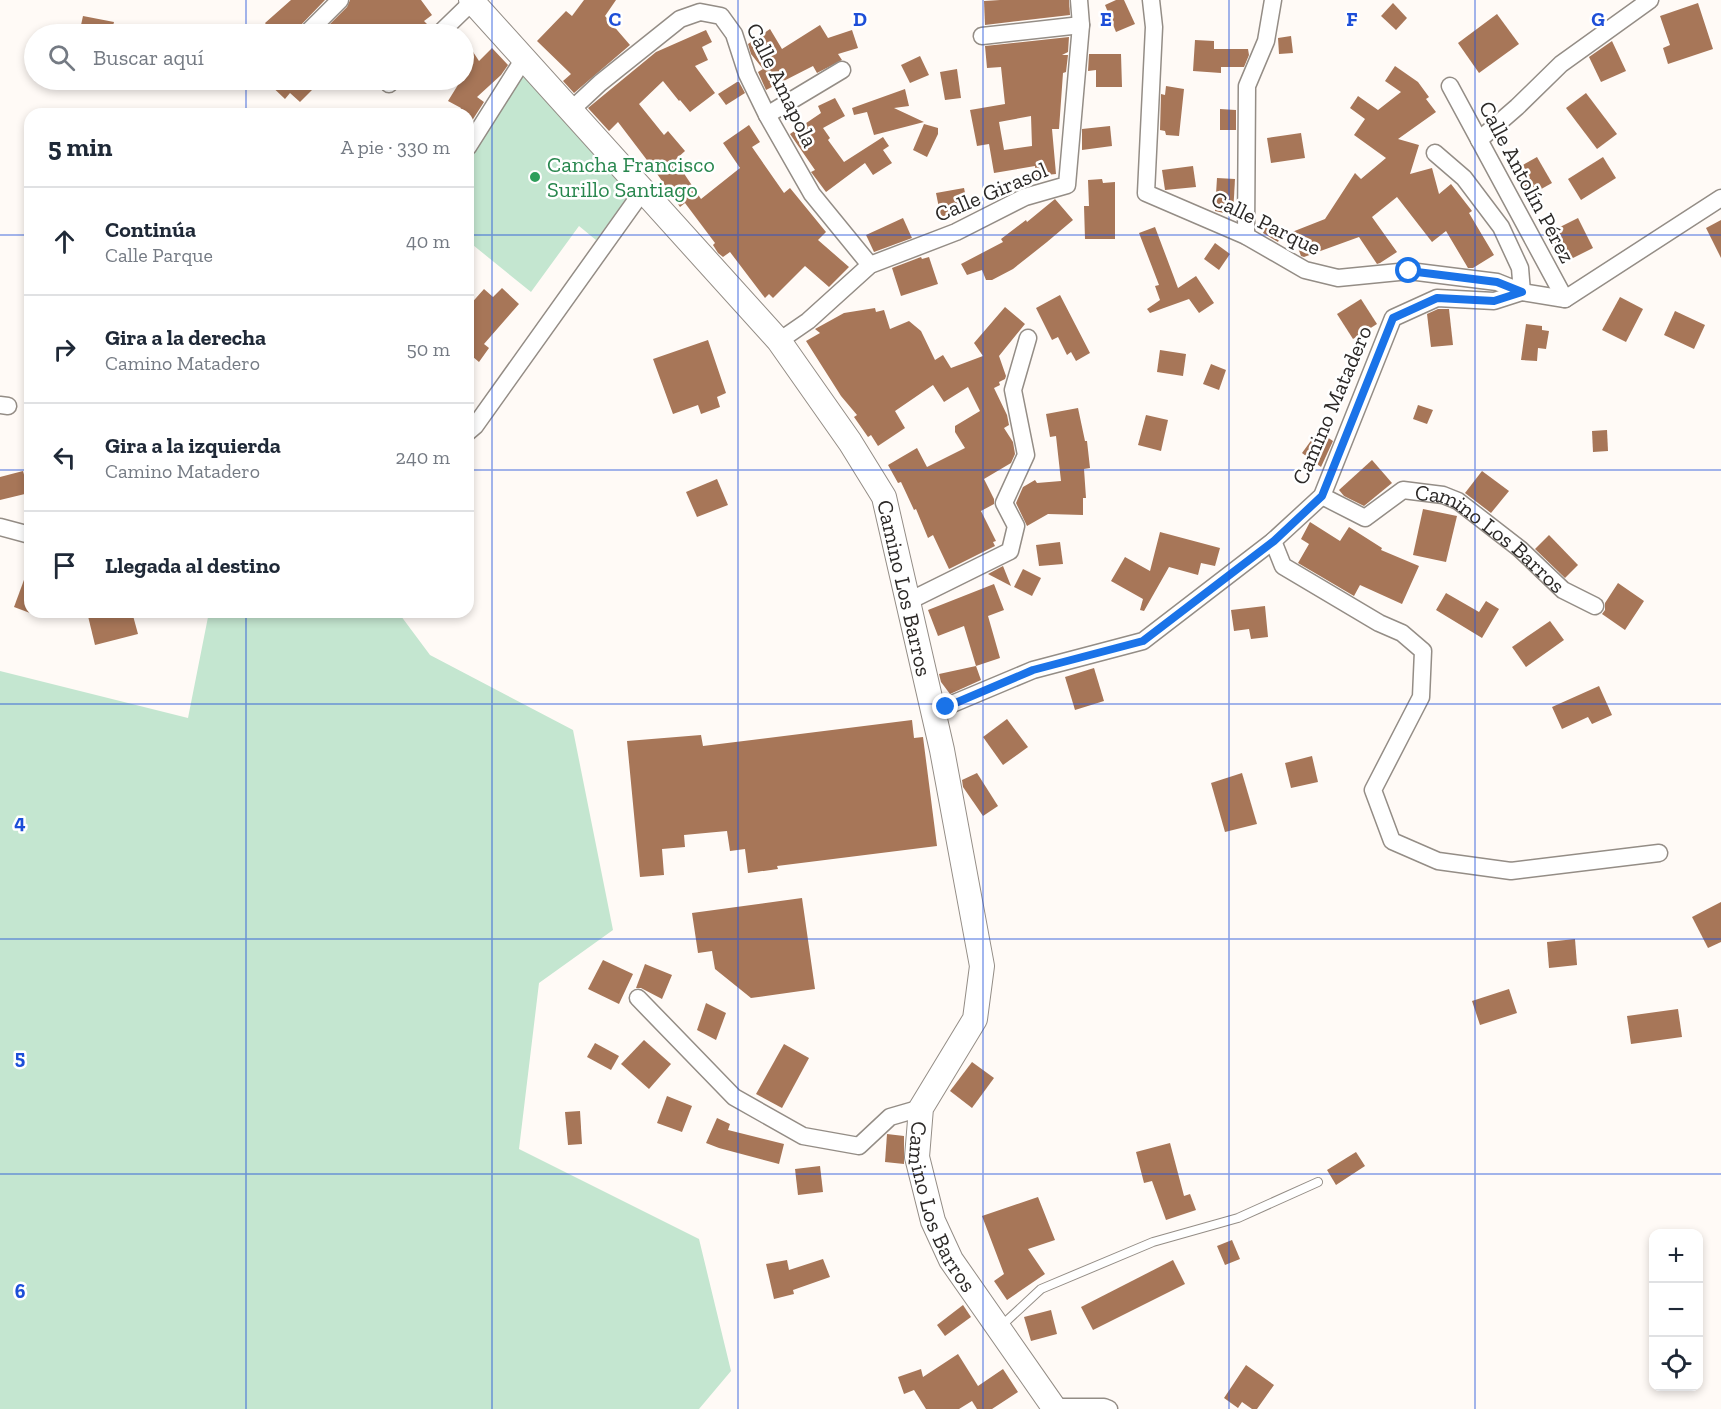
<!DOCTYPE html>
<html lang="es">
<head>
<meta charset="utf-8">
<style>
	body { margin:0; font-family:"Zilla Slab",serif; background:#f6f6f7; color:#1f2937 }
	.controls { position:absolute; right:18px; bottom:18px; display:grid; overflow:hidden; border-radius:12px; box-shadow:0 3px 9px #0003 }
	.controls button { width:54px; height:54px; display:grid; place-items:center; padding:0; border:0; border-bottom:2px solid #e0e1e3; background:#fff; color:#1f2937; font:30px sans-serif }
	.stop { position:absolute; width:18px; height:18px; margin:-14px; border:4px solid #1a73e8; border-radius:50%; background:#fff }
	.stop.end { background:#1a73e8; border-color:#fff; box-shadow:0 2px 6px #0008 }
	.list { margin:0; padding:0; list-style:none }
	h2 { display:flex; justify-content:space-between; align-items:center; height:78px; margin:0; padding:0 24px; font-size:26px }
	h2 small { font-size:20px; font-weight:400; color:#747a83 }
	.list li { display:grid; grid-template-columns:39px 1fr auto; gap:18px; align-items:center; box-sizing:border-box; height:108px; padding:0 24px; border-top:2px solid #e0e1e3 }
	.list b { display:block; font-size:22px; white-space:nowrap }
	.list p { margin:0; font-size:20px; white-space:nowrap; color:#747a83 }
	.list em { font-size:20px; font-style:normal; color:#747a83 }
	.icon { flex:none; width:33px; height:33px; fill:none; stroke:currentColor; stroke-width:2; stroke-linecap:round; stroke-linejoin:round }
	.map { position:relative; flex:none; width:1721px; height:1409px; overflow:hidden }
	.search { position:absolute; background:#fff; box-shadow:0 3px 9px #0003; left:24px; top:24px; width:450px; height:66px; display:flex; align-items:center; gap:15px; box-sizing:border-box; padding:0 21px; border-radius:33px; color:#747a83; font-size:22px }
	.panel { position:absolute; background:#fff; box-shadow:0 3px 9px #0003; left:24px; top:108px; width:450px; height:510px; border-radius:18px }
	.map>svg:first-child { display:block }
	.green { fill:#c4e6d0 }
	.building { fill:#a77658; fill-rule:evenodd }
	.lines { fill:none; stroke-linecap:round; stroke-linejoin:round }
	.lane-casing { stroke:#948d86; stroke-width:10 }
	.street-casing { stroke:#948d86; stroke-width:19 }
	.secondary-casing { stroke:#948d86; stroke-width:26 }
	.lane { stroke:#fff; stroke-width:8 }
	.street { stroke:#fff; stroke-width:16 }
	.secondary { stroke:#fff; stroke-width:24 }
	.route { stroke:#1a73e8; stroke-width:8 }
	.grid { fill:none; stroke:#1d4ed8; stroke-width:1.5; stroke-opacity:0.55 }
	.leisure-dot { fill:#2e9e5b; stroke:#fff; stroke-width:2 }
	.labels { text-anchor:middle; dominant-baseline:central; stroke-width:5; stroke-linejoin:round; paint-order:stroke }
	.street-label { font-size:22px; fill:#2c2927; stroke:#fff }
	.leisure-label { font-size:22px; fill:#27864d; stroke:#fff; text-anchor:start }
	.grid-label { font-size:20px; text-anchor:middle; font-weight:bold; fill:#1d4ed8; stroke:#fff; stroke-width:5; stroke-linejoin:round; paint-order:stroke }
</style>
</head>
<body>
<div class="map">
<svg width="1721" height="1409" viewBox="0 0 1721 1409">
	<rect width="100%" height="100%" fill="#fffaf6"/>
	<!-- green -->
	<g class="green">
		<path d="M521 70 629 192 627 198 596 240 579 226 531 292 468 241V155Z"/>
		<path d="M209 612H398L430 655 573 730 613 930 539 983 519 1149 699 1239 731 1371 699 1409H0V671L188 718Z"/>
	</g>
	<!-- building -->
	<g class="building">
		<path d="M291 0H325L299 27 296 34H273L265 23Z"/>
		<path d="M350 0H421L432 15 424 21 431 28 429 34H320L347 7Z"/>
		<path d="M584 0H616L605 16 630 45 574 93 563 81 571 74 537 41 566 11 572 16Z"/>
		<path d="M1000 0H1069L1070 15 985 25 984 1Z"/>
		<path d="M1116 0H1124L1135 24 1116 32 1105 5Z"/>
		<path d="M1393 3 1407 18 1396 30 1381 16Z"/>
		<path d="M1698 3 1713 49 1668 64 1663 48 1670 45 1660 16Z"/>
		<path d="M1497 14 1519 44 1479 73 1458 43Z"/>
		<path d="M83 16 114 22 111 34H79Z"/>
		<path d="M820 25 828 38 852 30 858 48 838 54 842 60 817 73 813 66 766 90 758 72 763 69 751 54 748 44 770 29 782 49Z"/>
		<path d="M706 30 712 42 702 47 708 60 695 66 715 93 690 112 680 100 679 101 663 81 639 104 664 135 668 131 685 151 675 160 701 199 740 168 723 143 749 125 760 142 752 147 784 193 790 188 826 232 818 240 849 267 829 287 805 266 773 298 769 294 765 298 730 252 723 257 718 253 713 245 715 243 685 203 680 207 653 168 618 122 609 131 588 108 656 52Z"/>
		<path d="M1291 36 1293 53 1279 54 1278 38Z"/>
		<path d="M1069 37 1068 52 1062 55H1068L1066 72 1063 73 1059 129H1052L1056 174 1036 176 1035 166 994 173 989 144 977 146 970 110 1005 104 1001 67 987 68 985 46ZM1031 116 1032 146 1004 150 999 122Z"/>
		<path d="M464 38 479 61 492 48 508 65 501 75 477 97 484 102 468 127V114H458L461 108 448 101 461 80H464Z"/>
		<path d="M1195 40 1214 41V49H1248L1249 55 1244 67H1221V73L1193 71Z"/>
		<path d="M1612 41 1626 71 1601 82 1589 57Z"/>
		<path d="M1089 54H1121L1122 87H1096V70L1088 71Z"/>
		<path d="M920 56 929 75 910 83 901 65Z"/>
		<path d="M1395 66 1418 82 1429 97 1426 99 1436 112 1398 139 1419 145 1410 174 1432 168 1439 194 1451 184 1472 211 1469 213 1494 255 1473 268H1468L1446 231 1432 242 1397 197 1372 217 1397 252 1380 263 1377 264 1359 237 1304 257 1301 256 1292 232 1325 219 1355 173 1361 179 1386 158 1354 135 1365 119 1350 108 1358 96 1378 110 1401 92 1385 81Z"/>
		<path d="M957 69 961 98 945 100 940 72Z"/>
		<path d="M265 80H322L300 102 290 93 285 99Z"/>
		<path d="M737 82H739L745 93 726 105 718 94Z"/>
		<path d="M1166 86 1184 89 1179 136 1166 135 1165 131 1160 130 1161 94 1165 95Z"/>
		<path d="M905 89 909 106 894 108 924 122 874 135 867 112 854 115 852 108Z"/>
		<path d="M1586 93 1617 134 1597 149 1566 108Z"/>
		<path d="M835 98 845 116 823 128 830 138 828 140 844 162 883 137 889 146 883 150 892 163 873 175 865 163 826 192 811 172 815 170 790 134 821 113 818 106Z"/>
		<path d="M1220 109 1236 110V130H1220Z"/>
		<path d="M924 124 938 128V134L927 157 913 150Z"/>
		<path d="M1110 126 1112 146 1082 150V129Z"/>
		<path d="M1301 133 1305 158 1271 163 1267 138Z"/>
		<path d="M1537 157 1552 183 1527 197 1512 171Z"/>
		<path d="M1603 157 1616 178 1581 200 1568 179Z"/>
		<path d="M1193 166 1196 187 1165 190 1162 170Z"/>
		<path d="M1217 178 1235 179 1233 215 1215 211Z"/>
		<path d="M1102 179 1103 183 1115 182V239H1085L1084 206H1089L1088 180Z"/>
		<path d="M964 188 969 212 941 218 936 193Z"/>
		<path d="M1055 199 1073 220 1047 242 1013 269 992 280H986L982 270 967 275 961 264 1003 242 1001 239 1026 220 1027 222Z"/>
		<path d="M903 218 912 238 874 252 866 235Z"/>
		<path d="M1578 218 1593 248 1561 264 1546 234Z"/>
		<path d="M1721 220V258L1706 228Z"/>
		<path d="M1268 221 1284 229 1278 242 1263 233Z"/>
		<path d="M1155 227 1178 288 1196 276 1214 303 1199 313 1189 299 1150 313 1147 309 1160 300 1155 286 1159 285 1139 233Z"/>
		<path d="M1215 243 1230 254 1219 270 1204 259Z"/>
		<path d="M921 257 922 259 929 257 938 284 901 296 892 268Z"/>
		<path d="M502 288 519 304 484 344 489 348 479 362 473 357 468 362V307L484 289 493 297Z"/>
		<path d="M1060 295 1090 353 1076 361 1071 352 1067 355 1058 337 1052 340 1036 308Z"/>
		<path d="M1620 297 1643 309 1626 342 1602 330Z"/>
		<path d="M1361 299 1377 324 1353 339 1337 314Z"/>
		<path d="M1005 307 1025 324 999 356 1006 376 1005 379 999 382 1000 385 994 388 1007 415 1009 425 1004 428 1013 442 1015 454 1011 463 984 479 994 499V504L981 511 996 541 993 542 995 546 949 569 933 535 928 538 916 509 914 510 901 482 898 483 888 465 917 448 927 467 965 448 955 432V426L980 411 968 387 944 402 933 385 895 411 905 428 878 446 871 435 868 437 854 417 857 415 841 396 806 341 820 333 815 329 844 313 875 308 876 312 884 310 890 329 909 321 921 331 935 360 943 355 951 368 983 356 974 343Z"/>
		<path d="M1438 309H1449L1453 345 1431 347 1427 314Z"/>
		<path d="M1675 311 1705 325 1694 349 1664 335Z"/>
		<path d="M1526 324 1542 326V330L1549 331 1546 349 1538 348 1537 361 1521 360Z"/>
		<path d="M708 340 726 393 717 397 720 407 701 414 698 405 673 414 653 359Z"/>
		<path d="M1160 350 1186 354 1183 376 1157 372Z"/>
		<path d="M1211 364 1226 370 1219 390 1203 384Z"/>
		<path d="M1418 405 1433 410 1427 424 1413 419Z"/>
		<path d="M1078 408 1085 441H1087L1090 468 1084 469 1086 498H1083V515L1048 514 1027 526 1016 503 1023 487 1035 480 1037 483 1061 481 1056 436 1050 437 1046 414Z"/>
		<path d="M1146 415 1168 420 1161 451 1138 445Z"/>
		<path d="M1607 430 1608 451 1593 452 1592 431Z"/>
		<path d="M1318 431 1333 441 1321 467 1302 453Z"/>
		<path d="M1372 460 1392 483 1364 506 1344 496 1339 490Z"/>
		<path d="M23 471 29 493 0 500V477Z"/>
		<path d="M1482 471 1509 491 1491 513 1465 493Z"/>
		<path d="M717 479 728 505 697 517 686 492Z"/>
		<path d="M1423 509 1457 516 1446 562 1413 555Z"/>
		<path d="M1310 522 1340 541 1349 527 1382 548 1381 550 1419 566 1402 604 1360 585 1354 596 1298 563 1309 544 1301 539Z"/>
		<path d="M1160 532 1220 548 1215 566 1201 563 1198 575 1169 567 1144 611 1140 610 1143 599 1111 581 1125 557 1150 571Z"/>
		<path d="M1549 535 1578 565 1565 578 1535 549Z"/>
		<path d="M1060 542 1063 564 1039 566 1036 545Z"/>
		<path d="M1003 566 1011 586 988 574Z"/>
		<path d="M28 569H30V613L14 607Z"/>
		<path d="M1023 569 1041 578 1032 596 1014 587Z"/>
		<path d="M1618 583 1644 601 1625 630 1602 614 1605 610V603Z"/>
		<path d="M994 584 1004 610 988 616 1000 658 976 666 964 626 938 636 928 610Z"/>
		<path d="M1446 593 1479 612 1486 601 1499 609 1482 638 1436 610Z"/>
		<path d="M1265 606 1268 637 1251 639 1249 629 1234 631 1231 610Z"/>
		<path d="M87 612H132L138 634 95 645Z"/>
		<path d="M1550 621 1564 640 1526 667 1512 647Z"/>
		<path d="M976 666 981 680 950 694 941 682 939 674Z"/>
		<path d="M1094 668 1104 701 1075 710 1065 677Z"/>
		<path d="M1599 686 1612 715 1592 724 1588 717 1562 729 1552 707Z"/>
		<path d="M1007 719 1028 747 1003 765 983 737Z"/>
		<path d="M912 720 914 738 923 737 937 846 777 866 778 869 748 873 745 849 730 851 727 831 684 835 685 847 662 849 664 875 640 877 627 741 701 735 703 746Z"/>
		<path d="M1312 756 1318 782 1291 788 1285 763Z"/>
		<path d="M977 773 998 806 983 816 963 787 962 780Z"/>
		<path d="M1242 773 1257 824 1225 832 1211 783Z"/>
		<path d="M802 898 815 989 751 998 715 969 712 951 698 953 692 913Z"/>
		<path d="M1721 902V942L1708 948 1692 917Z"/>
		<path d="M1575 939 1577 965 1549 968 1547 942Z"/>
		<path d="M603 960 633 974 619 1004 588 989Z"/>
		<path d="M645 964 672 975 662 999 641 988H636Z"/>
		<path d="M1509 989 1517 1013 1480 1025 1472 1001Z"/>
		<path d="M706 1003 726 1013 716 1040 697 1030Z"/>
		<path d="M1678 1009 1682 1037 1631 1044 1627 1016Z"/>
		<path d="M644 1040 671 1064 649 1089 621 1064Z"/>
		<path d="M595 1043 619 1056 611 1070 587 1057Z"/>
		<path d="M784 1044 809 1058 782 1108 756 1094Z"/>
		<path d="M972 1062 994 1078 972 1108 950 1091Z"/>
		<path d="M667 1096 692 1106 682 1132 657 1123Z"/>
		<path d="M580 1111 582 1144 568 1145 565 1112Z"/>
		<path d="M717 1118 730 1124 728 1130 784 1144 779 1164 719 1148 706 1143Z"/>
		<path d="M887 1134 904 1136V1164L885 1162Z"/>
		<path d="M1170 1143 1184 1196 1190 1194 1196 1210 1166 1220 1152 1181 1144 1183 1136 1152Z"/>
		<path d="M1356 1152 1365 1166 1336 1185 1327 1170Z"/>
		<path d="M820 1166 823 1192 798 1195 795 1169Z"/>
		<path d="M1038 1197 1055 1240 1028 1249 1045 1274 1007 1300 994 1281 1004 1274 982 1216Z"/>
		<path d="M1232 1240 1240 1259 1225 1265 1217 1246Z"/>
		<path d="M823 1259 830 1277 793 1290 794 1294 774 1299 766 1264 787 1260 789 1270Z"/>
		<path d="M1173 1260 1185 1284 1093 1330 1081 1307Z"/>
		<path d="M963 1305 971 1317 945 1336 937 1325Z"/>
		<path d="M1051 1310 1057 1334 1031 1341 1024 1317Z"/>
		<path d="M958 1354 978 1386 1003 1369 1018 1392 992 1409H977L972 1401 959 1409H926L914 1390 904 1394 898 1377 921 1369 923 1377Z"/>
		<path d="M1246 1365 1274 1385 1257 1409H1252L1242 1402 1238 1408 1224 1398Z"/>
	</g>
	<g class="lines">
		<defs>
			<path id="lane" d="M999 1328 1041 1289 1153 1242 1238 1218 1318 1182"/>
			<g id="street">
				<path d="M1151 0 1154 27 1146 193 1246 236 1305 270 1338 278 1409 271 1497 282 1522 292 1520 268 1501 227 1464 178 1435 153"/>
				<path d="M306 34 340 0"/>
				<path d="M439 34 472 2"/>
				<path d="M982 36 1081 25"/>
				<path d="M389 84 393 80"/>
				<path d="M1450 86 1565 299"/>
				<path d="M570 111 600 83 680 19 700 12 721 16 734 34 747 74 767 115 812 194 870 265"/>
				<path d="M767 115 842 70"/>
				<path d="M1479 140 1517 107 1561 64 1650 0"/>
				<path d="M468 147 523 60"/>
				<path d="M1246 236 1247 86 1266 41 1273 0"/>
				<path d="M779 341 808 321 870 265 956 232 1025 197 1067 185 1081 25 1079 0"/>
				<path d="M0 405 8 406"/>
				<path d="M468 432 475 426 642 192"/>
				<path id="s1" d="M1322 496 1365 518 1403 490 1443 495 1458 501 1520 549 1563 590 1595 606"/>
				<path d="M0 527 30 535"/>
				<path d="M1273 541 1283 566 1379 623 1402 633 1423 651 1421 697 1373 790 1392 841 1438 861 1511 871 1659 853"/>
				<path d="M907 602 1010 551 1016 526 1004 503 1026 455 1013 390 1028 338"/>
				<path d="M933 712 1033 670 1143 641 1273 541 1322 496 1393 318 1437 298 1494 301 1522 292 1565 299 1721 198"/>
				<path d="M638 998 734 1097 803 1136 859 1146 890 1117 921 1108"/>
				<path d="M1055 1407H1104L1109 1409"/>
			</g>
			<g id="secondary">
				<path id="s2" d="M471 0 779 341 850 442 884 497 942 750 982 966 975 1019 921 1108 917 1157 933 1221 951 1260 1055 1409"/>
			</g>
		</defs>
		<!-- lane casing -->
		<use href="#lane" class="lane-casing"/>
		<!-- street casing -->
		<use href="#street" class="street-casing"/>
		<!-- secondary casing -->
		<use href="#secondary" class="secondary-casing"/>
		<!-- lane -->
		<use href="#lane" class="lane"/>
		<!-- street -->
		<use href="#street" class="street"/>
		<!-- secondary -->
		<use href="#secondary" class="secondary"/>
	</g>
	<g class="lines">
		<!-- route -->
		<path class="route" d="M946 707 1033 670 1143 641 1274 541 1322 496 1393 318 1437 298 1494 301 1522 292 1497 282 1409 271"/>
	</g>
	<!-- grid -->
	<path class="grid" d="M246 0V34M492 0V1409M738 0V1409M983 0V1409M1229 0V1409M1475 0V1409M246 80V114M0 235H30M468 235H1721M0 470H30M468 470H1721M246 612V1409M0 704H1721M0 939H1721M0 1174H1721"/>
	<!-- markers -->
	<circle class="leisure-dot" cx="535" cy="177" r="6"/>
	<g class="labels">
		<!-- street labels -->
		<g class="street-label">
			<text transform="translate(782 85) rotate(64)">Calle Amapola</text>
			<text transform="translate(1527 182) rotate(62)">Calle Antolín Pérez</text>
			<text transform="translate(991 192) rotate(-23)">Calle Girasol</text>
			<text transform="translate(1266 223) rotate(26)">Calle Parque</text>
			<text transform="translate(1332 405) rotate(-67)">Camino Matadero</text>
			<text stroke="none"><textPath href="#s1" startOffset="198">Camino Los Barros</textPath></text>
			<text stroke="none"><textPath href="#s2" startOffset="741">Camino Los Barros</textPath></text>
			<text stroke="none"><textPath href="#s2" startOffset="1388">Camino Los Barros</textPath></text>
		</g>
		<!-- leisure labels -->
		<g class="leisure-label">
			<text x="547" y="164">Cancha Francisco<tspan x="547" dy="25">Surillo Santiago</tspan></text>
		</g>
	</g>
	<g class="grid-label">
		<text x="615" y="26">C</text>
		<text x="860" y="26">D</text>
		<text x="1106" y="26">E</text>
		<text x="1352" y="26">F</text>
		<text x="1598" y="26">G</text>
		<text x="20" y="829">4</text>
		<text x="20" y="1064">5</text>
		<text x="20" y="1298">6</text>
	</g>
</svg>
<div class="controls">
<button>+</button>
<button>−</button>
<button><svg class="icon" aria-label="locate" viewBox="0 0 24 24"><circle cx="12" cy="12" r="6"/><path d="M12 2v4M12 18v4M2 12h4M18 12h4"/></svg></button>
</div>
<div class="stop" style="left:1409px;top:271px"></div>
<div class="stop end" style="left:946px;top:707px"></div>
<div class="search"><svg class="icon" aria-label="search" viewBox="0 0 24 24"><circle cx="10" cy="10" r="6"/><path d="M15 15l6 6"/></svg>Buscar aquí</div>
<section class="panel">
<h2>5 min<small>A pie · 330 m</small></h2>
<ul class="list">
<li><svg class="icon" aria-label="ahead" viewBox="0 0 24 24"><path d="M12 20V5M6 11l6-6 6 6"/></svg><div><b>Continúa</b><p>Calle Parque</p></div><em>40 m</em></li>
<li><svg class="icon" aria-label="right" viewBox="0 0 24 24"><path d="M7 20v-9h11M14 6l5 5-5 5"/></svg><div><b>Gira a la derecha</b><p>Camino Matadero</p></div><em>50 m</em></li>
<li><svg class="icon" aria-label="left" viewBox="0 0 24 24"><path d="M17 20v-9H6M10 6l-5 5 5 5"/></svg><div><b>Gira a la izquierda</b><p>Camino Matadero</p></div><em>240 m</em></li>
<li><svg class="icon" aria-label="arrive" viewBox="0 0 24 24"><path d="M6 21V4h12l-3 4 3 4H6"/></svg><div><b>Llegada al destino</b></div></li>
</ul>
</section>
</div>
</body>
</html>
